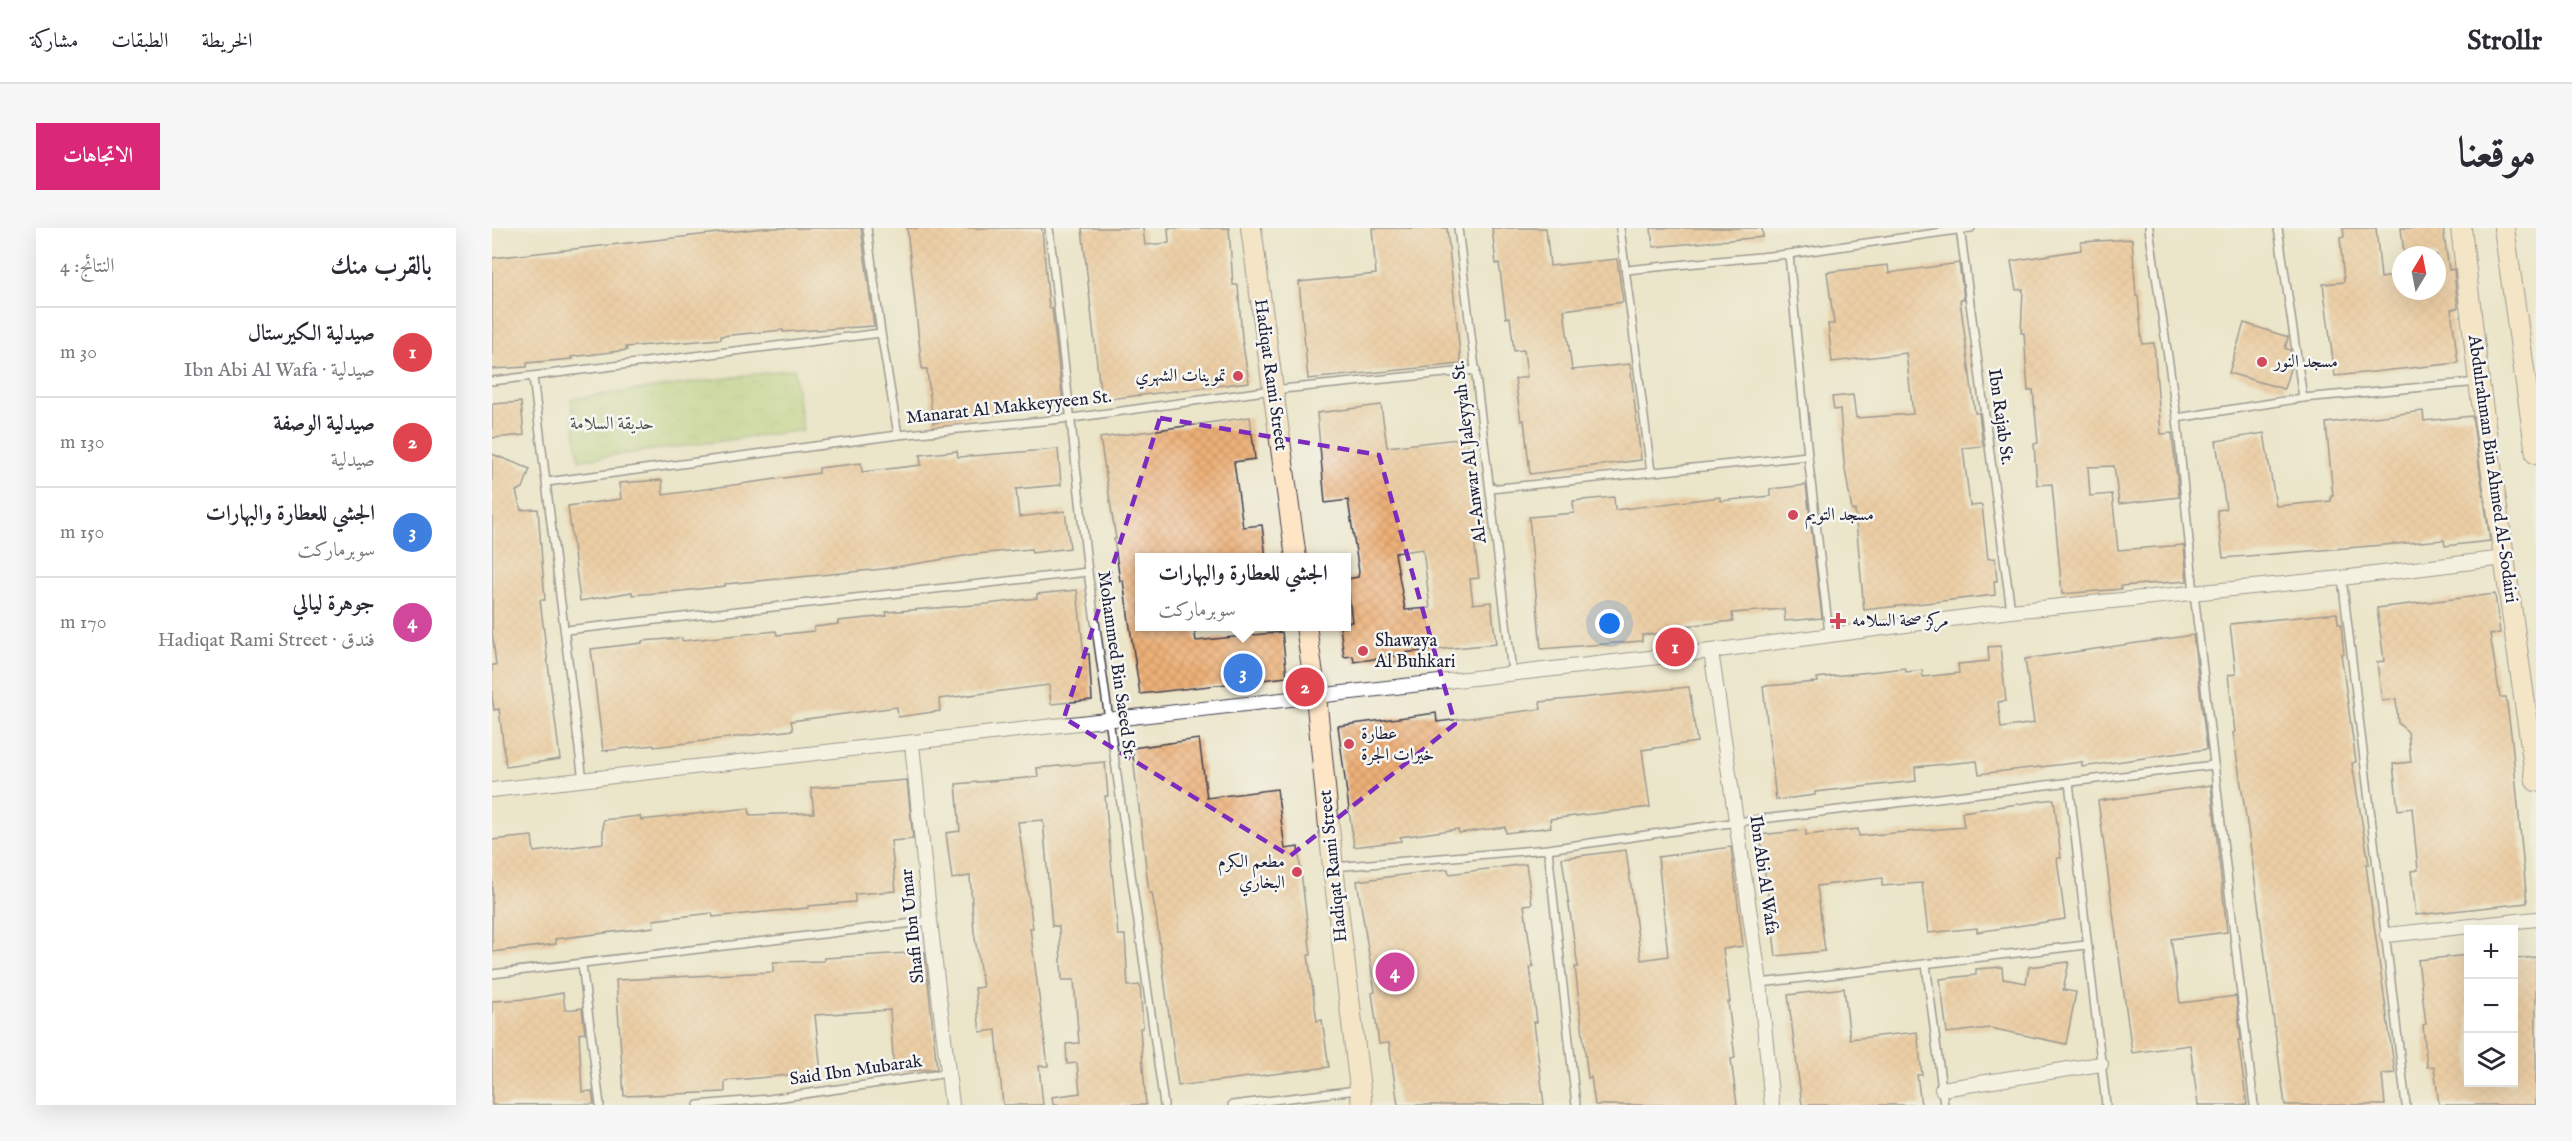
<!DOCTYPE html>
<html lang="ar">
<head>
<meta charset="utf-8">
<style>
	body { margin:0; font-family:"IM FELL English",Amiri,serif; background:#f7f7f7; color:#2b2b33; direction:rtl }
	.controls { position:absolute; right:18px; bottom:18px; display:grid; overflow:hidden; border-radius:0px; box-shadow:0 6px 24px #0002 }
	.controls button { width:54px; height:54px; display:grid; place-items:center; padding:0; border:0; border-bottom:2px solid #e1e1e2; background:#fff; color:#2b2b33; font:30px sans-serif }
	.compass { position:absolute; left:1900px; top:18px; width:54px; height:54px; border-radius:50%; background:#fff; box-shadow:0 6px 24px #0002; rotate:10deg }
	.you { position:absolute; left:1118px; top:396px; width:21px; height:21px; margin:-15px; border:4px solid #fff; border-radius:50%; background:#1a73e8; box-shadow:0 0 0 9px #1a73e833 }
	.badge { display:grid; place-items:center; width:39px; height:39px; border-radius:50%; background:#db2777; color:#fff; font-size:20px; font-weight:700 }
	.pin { position:absolute; translate:-50% -50%; border:3px solid #fff; box-shadow:0 2px 6px #0006 }
	.popup { position:absolute; left:643px; top:325px; width:216px; height:78px; box-sizing:border-box; display:grid; place-content:center; border-radius:0px; background:#fff; filter:drop-shadow(0 2px 4px #0005); font-size:20px; white-space:nowrap; color:#7c7c81 }
	.popup b { font-size:22px; color:#2b2b33 }
	.popup::after { content:''; position:absolute; left:50%; top:100%; margin-left:-12px; border:12px solid transparent; border-top-color:#fff }
	.list { margin:0; padding:0; list-style:none }
	h2 { display:flex; justify-content:space-between; align-items:center; height:78px; margin:0; padding:0 24px; font-size:26px }
	h2 small { font-size:20px; font-weight:400; color:#7c7c81 }
	.list li { display:grid; grid-template-columns:39px 1fr auto; gap:18px; align-items:center; box-sizing:border-box; height:90px; padding:0 24px; border-top:2px solid #e1e1e2 }
	.list b { display:block; font-size:22px; white-space:nowrap }
	.list p { margin:0; font-size:20px; white-space:nowrap; color:#7c7c81 }
	.list em { font-size:20px; font-style:normal; color:#7c7c81 }
	.icon { flex:none; width:33px; height:33px; fill:none; stroke:currentColor; stroke-width:2; stroke-linecap:round; stroke-linejoin:round }
	.map { position:relative; flex:none; width:2044px; height:877px; overflow:hidden; direction:ltr; border-radius:0px }
	header { display:flex; align-items:center; gap:36px; box-sizing:border-box; height:84px; padding:0 30px; background:#fff; border-bottom:2px solid #e1e1e2 }
	header strong { font-size:28px }
	nav { display:flex; gap:33px; margin-inline-start:auto; font-size:21px }
	.intro { display:flex; align-items:center; justify-content:space-between; box-sizing:border-box; height:144px; padding:0 36px }
	h1 { margin:0; font-size:42px }
	.button { padding:15px 27px; border-radius:0px; background:#db2777; color:#fff; font-size:21px; font-weight:700 }
	main { display:flex; gap:36px; padding:0 36px }
	aside { flex:1; background:#fff; border-radius:0px; box-shadow:0 6px 24px #0002 }
	.map>svg:first-child { display:block }
	.park { fill:url(#park-crowns); stroke:#667859; stroke-width:1.5 }
	.building { fill:url(#building-cross-hatch); fill-rule:evenodd }
	.lines { fill:none; stroke-linecap:round; stroke-linejoin:round }
	.lane-casing { stroke:#403f50; stroke-width:10 }
	.street-casing { stroke:#403f50; stroke-width:16 }
	.secondary-casing { stroke:#403f50; stroke-width:22 }
	.lane { stroke:#fff; stroke-width:7 }
	.street { stroke:#fff; stroke-width:14 }
	.secondary { stroke:#fee5c5; stroke-width:20 }
	.marked { fill:none; stroke:#7b2cbf; stroke-width:4.5; stroke-dasharray:12 8; stroke-linejoin:round }
	.poi-dot { fill:#d1495b; stroke:#f6f6f2; stroke-width:2 }
	.labels { text-anchor:middle; dominant-baseline:central; stroke-width:5; stroke-linejoin:round; paint-order:stroke }
	.poi-label { font-size:18px; fill:#22223b; stroke:#f6f6f2; text-anchor:start }
	.street-label { font-size:18px; fill:#22223b; stroke:#f6f6f2 }
	.park-label { font-size:18px; fill:#4b554d; stroke:#f6f6f2 }
</style>
</head>
<body>
<header>
<strong>Strollr</strong>
<nav><a>الخريطة</a><a>الطبقات</a><a>مشاركة</a></nav>
</header>
<div class="intro"><h1>موقعنا</h1><a class="button">الاتجاهات</a></div>
<main>
<div class="map">
<svg width="2044" height="877" viewBox="0 0 2044 877">
	<defs>
		<pattern id="park-crowns" width="20" height="18" patternUnits="userSpaceOnUse" patternTransform="scale(1.5)"><rect width="20" height="18" fill="#aacd77"/><path d="M2 6a3 3 0 1 1 6 0M12 15a3 3 0 1 1 6 0" fill="none" stroke="#92b068"/></pattern>
		<pattern id="building-cross-hatch" width="8" height="8" patternUnits="userSpaceOnUse" patternTransform="scale(1.5)"><rect width="8" height="8" fill="#edb077"/><path d="M0 0l8 8M0 8l8-8" fill="none" stroke="#cb9768"/></pattern>
	</defs>
	<rect width="100%" height="100%" fill="#f6f6f2"/>
	<filter id="ink" filterUnits="userSpaceOnUse"><feTurbulence type="fractalNoise" baseFrequency=".0167" numOctaves="2"/><feDisplacementMap in="SourceGraphic" scale="12" xChannelSelector="R" yChannelSelector="G"/><feConvolveMatrix kernelMatrix="1 2 1 2 8 2 1 2 1" color-interpolation-filters="sRGB"/></filter>
	<filter id="wash" filterUnits="userSpaceOnUse"><feTurbulence type="fractalNoise" baseFrequency=".008" numOctaves="4" result="noise"/><feDisplacementMap in="SourceGraphic" scale="24" xChannelSelector="R" yChannelSelector="G"/><feGaussianBlur stdDeviation="1.35" result="paint"/><feColorMatrix in="noise" values="0 0 0 0 0 0 0 0 0 0 0 0 0 0 0 0 0 1.4 0 .05"/><feComposite in="paint" operator="in"/></filter>
	<g filter="url(#wash)">
		<rect width="100%" height="100%" fill="#ebe5c9"/>
		<!-- park -->
		<path class="park" d="M302 141 311 202 87 232 79 171Z"/>
		<g id="blocks">
			<!-- building -->
			<g class="building">
				<path d="M272 0H369L382 98 291 104V102L229 108V111L134 119 135 122 79 129 80 131 35 135V139L0 141V30Z"/>
				<path d="M415 0H550L557 80H560L571 176 441 195 435 141H430Z"/>
				<path d="M590 0H651L653 17 677 15 676 0H737L741 57H746L750 111 757 154 609 172Z"/>
				<path d="M880 0H955L969 136 816 151 807 54 884 46Z"/>
				<path d="M1000 0H1054L1058 38 1125 31 1131 74 1072 82 1080 142 1138 136 1149 232 1038 246 1032 192 1029 193 1023 151 1035 149 1032 122 1022 123 1018 89 1014 90 1007 35 1004 36Z"/>
				<path d="M1159 0H1270L1271 9 1161 19Z"/>
				<path d="M1851 0H1884L1889 50 1909 47V63H1945V27H1912L1909 0H1951L1957 42 1962 41 1963 53 1966 80 1959 81 1966 135 1843 148 1831 56 1852 54 1848 10 1852 9Z"/>
				<path d="M1640 11 1644 68H1646L1650 116 1662 115 1669 206 1680 205 1687 269 1627 276 1622 238 1596 239 1598 268 1620 266 1626 322 1692 317 1695 353 1629 358V361L1570 366 1560 256 1545 257 1542 216 1546 215 1541 162 1536 163 1532 105H1529L1531 61 1524 62 1519 33 1589 22V14Z"/>
				<path d="M1467 35 1472 71 1468 72 1483 185H1487L1491 218 1471 220 1478 278 1490 277 1496 331 1503 330 1505 353H1502L1503 367 1372 382 1363 282 1360 283 1352 235 1348 181 1342 182 1340 169 1361 167 1364 190 1421 186 1414 125 1340 134 1336 96H1342L1335 44 1396 37 1397 45Z"/>
				<path d="M1752 95 1796 109 1793 120 1798 122 1800 134 1792 161 1737 145Z"/>
				<path d="M29 174 32 207 0 210V176Z"/>
				<path d="M889 177 895 219 975 210 983 269H988L994 310 982 312 987 350 978 351 981 376 999 374 1004 416 909 425V427L862 434 861 428 852 429 848 399H855V394H860L855 351 866 349 867 344 856 272 833 275 825 185ZM931 321 938 380 913 382 903 325Z"/>
				<path d="M1931 183 1932 193 1980 188 1998 313 1953 318 1952 312 1731 330 1725 282 1734 281 1724 213 1772 205 1784 278 1839 273V268H1841L1834 195Z"/>
				<path d="M758 189 763 231 742 234 751 299 770 297 774 330H648V399H702L704 413 790 404 795 449 648 466 631 353H628L622 311H624L608 210Z"/>
				<path d="M566 221 569 257 524 261 527 289 573 283 578 320 540 325 539 321 484 326 391 341 233 356V358L190 363 140 367V364L88 373 76 278 129 271 127 255 170 252 171 267 327 245V240L369 235 370 244 429 237 428 227 465 223 466 229Z"/>
				<path d="M0 226 38 241 31 260 24 263 29 282 46 281 53 372H48L68 531 14 539 7 481 2 482 0 468V437H4L0 403Z"/>
				<path d="M1314 257 1330 390 1293 393 1292 381 1240 385 1241 393 1192 398V403L1150 407V413L1049 421 1037 289 1082 285 1081 273 1122 269 1123 282 1228 269V273L1278 268V261Z"/>
				<path d="M585 362 592 427 597 426 600 472 559 476 557 457 447 471 448 483 406 489 405 479 299 493 301 502 162 519V517L111 523 99 421 150 415V413L190 410V413L284 403 285 407 322 403V399L346 396V393L395 388 394 384 495 376 545 370V366Z"/>
				<path d="M2003 366 2008 405 1998 406 2008 469H2014L2020 513 2035 675 1924 687 1919 643 1926 642 1920 580 1906 582 1901 536 1919 534 1916 504 1906 495 1904 471 1890 473 1885 434 1892 433 1885 380Z"/>
				<path d="M1845 385 1846 396H1849L1852 426H1849L1864 534 1860 535 1877 636H1874L1881 690 1903 845 1890 846 1893 877H1793L1756 601 1741 505 1743 504 1736 447 1744 446 1738 396Z"/>
				<path d="M1701 407 1715 521 1590 539V534L1487 546 1485 533 1423 539 1424 553 1323 564V567L1284 572 1271 458 1326 454 1325 450 1413 440 1414 444 1430 442 1431 449 1467 445 1466 436 1497 433 1496 419 1508 418 1514 473 1506 474 1509 500 1542 495 1533 431Z"/>
				<path d="M1197 459 1205 514 1150 522 1158 579 1058 591 1059 599 1014 605 1013 599 967 605 966 601 908 609 909 613 862 619 846 498 944 485 945 494 1049 481 1048 474Z"/>
				<path d="M707 511 715 570 785 561 793 621 806 619 819 727H816L825 793 830 792 837 839 686 858 664 687 660 665H657L640 520Z"/>
				<path d="M613 534 616 568H613L626 707H633L636 758 648 757 651 800H648L654 877H561L560 869 588 865 585 835 575 836 574 816 587 815 582 752H570L567 698H560L551 592 526 594 541 700H538L556 838H547L551 877H511L504 802 488 804 483 760 491 759 482 704 478 648 460 651 454 605 468 603 464 556 546 549 545 540Z"/>
				<path d="M415 552 421 611 399 613 404 663 363 666V674L316 678V680L221 689 220 685 161 692 162 699 63 711 64 716 0 724V612L40 608 42 624 111 615V592L148 588 149 592 257 580 258 587 322 585 319 560Z"/>
				<path d="M1719 557 1735 704 1679 711 1688 775 1744 768 1749 812H1746L1755 877H1706L1698 817 1640 825 1606 573Z"/>
				<path d="M1562 571 1569 630H1565L1573 691 1485 704V700L1436 705 1430 655 1390 658V650L1325 658 1333 723 1284 728 1268 607 1314 602V607L1366 601 1367 608 1472 599 1470 584Z"/>
				<path d="M1239 619 1251 718 1231 721 1238 774H1236L1243 830 1239 831 1245 877H1103L1099 849 1096 850 1083 739H1086L1070 630 1134 622 1149 732 1176 728 1166 629Z"/>
				<path d="M1034 636 1040 676 1032 677 1041 739H1038L1045 794H1042L1052 877H906L897 815 887 816 880 765 883 764 865 653 956 641 957 646Z"/>
				<path d="M433 724 445 841 402 844 398 782 323 787 329 844 233 853V864L132 868 124 752 281 744V734L332 733V730Z"/>
				<path d="M1977 727V855H2022V731L2044 729V877H1947L1942 838 1935 839 1931 797 1934 796 1926 732Z"/>
				<path d="M1577 734 1571 762 1584 764 1574 816 1498 800 1455 805 1448 751 1484 747V741L1510 739 1511 751 1534 755 1537 739Z"/>
				<path d="M1352 760 1358 811 1425 804 1430 847H1425L1429 877H1310L1296 767Z"/>
				<path d="M71 765 73 782 90 780 93 805 87 806 90 864 100 863 102 876 0 877V773L37 771Z"/>
			</g>
		</g>
	</g>
	<g filter="url(#ink)">
		<use href="#blocks" fill-opacity="0" stroke="#403f50" stroke-width="1.5"/>
		<g class="lines">
			<defs>
				<g id="lane">
					<path d="M375 0 389 105 406 207"/>
					<path d="M557 0 596 344 672 877"/>
					<path d="M966 0 1020 444"/>
					<path d="M1128 0 1159 244"/>
					<path d="M1468 0 1519 383"/>
					<path d="M1657 0 1685 190 1702 365 1762 877"/>
					<path d="M1786 0 1811 170"/>
					<path d="M1297 26 1316 228 1337 405"/>
					<path d="M1134 42 1297 26 1479 0"/>
					<path d="M41 149 91 553"/>
					<path d="M0 153 389 105"/>
					<path d="M1685 190 1811 170 1987 154"/>
					<path d="M55 254 406 207 580 190 780 162 984 142"/>
					<path d="M998 261 1316 228"/>
					<path d="M1850 350 1914 877"/>
					<path d="M74 402 596 344"/>
					<path d="M1577 554 1614 877"/>
					<path d="M1056 621 1084 877"/>
					<path d="M842 639 1056 621 1245 594 1722 537"/>
					<path d="M90 736 108 877"/>
					<path d="M1434 736 1452 877"/>
					<path d="M0 746 438 693"/>
					<path d="M1268 755 1594 717"/>
					<path d="M206 877 277 871 456 845"/>
					<path d="M740 877 865 862"/>
				</g>
				<g id="street">
					<path d="M1219 423 1268 755 1280 877"/>
					<path d="M420 516 438 693 460 877"/>
					<path d="M0 562 1219 423 1519 383 1850 350 2012 330"/>
					<path d="M1895 707 2044 691"/>
					<path d="M1450 861 1609 836"/>
				</g>
				<g id="secondary">
					<path d="M759 0 804 330"/>
					<path d="M1969 0 1987 154 2044 553"/>
					<path d="M2012 0 2044 226"/>
					<path d="M814 398 824 468 841 639 870 877"/>
				</g>
			</defs>
			<!-- lane casing -->
			<use href="#lane" class="lane-casing"/>
			<!-- street casing -->
			<use href="#street" class="street-casing"/>
			<!-- secondary casing -->
			<use href="#secondary" class="secondary-casing"/>
			<!-- lane -->
			<use href="#lane" class="lane"/>
			<!-- street -->
			<use href="#street" class="street"/>
			<!-- secondary -->
			<use href="#secondary" class="secondary"/>
		</g>
	</g>
	<!-- marked area -->
	<path d="M0 0H2044V877H0ZM668 190 887 227 963 496 798 628 572 490Z" fill="#ebe5c9" fill-opacity=".55" fill-rule="evenodd"/>
	<path class="marked" d="M668 190 887 227 963 496 798 628 572 490Z"/>
	<!-- markers -->
	<g class="poi-dot">
		<circle cx="1770" cy="134" r="6"/>
		<circle cx="746" cy="148" r="6"/>
		<circle cx="1301" cy="287" r="6"/>
		<path d="M1343 384h6v6h6v6h-6v6h-6v-6h-6v-6h6z"/>
		<circle cx="871" cy="423" r="6"/>
		<circle cx="857" cy="516" r="6"/>
		<circle cx="805" cy="644" r="6"/>
	</g>
	<g class="labels">
		<!-- poi labels -->
		<g class="poi-label">
			<text x="1782" y="134">مسجد النور</text>
			<text x="734" y="148" text-anchor="end">تموينات الشهري</text>
			<text x="1313" y="287">مسجد التويم</text>
			<text x="1360" y="393">مركز صحة السلامه</text>
			<text x="883" y="413">Shawaya<tspan x="883" dy="21">Al Buhkari</tspan></text>
			<text x="869" y="506">عطارة<tspan x="869" dy="21">خيرات الجرة</tspan></text>
			<text x="793" y="634" text-anchor="end">مطعم الكرم<tspan x="793" dy="21">البخاري</tspan></text>
		</g>
		<!-- street labels -->
		<g class="street-label">
			<text transform="translate(778 147) rotate(82)">Hadiqat Rami Street</text>
			<text transform="translate(517 180) rotate(-6)">Manarat Al Makkeyyeen St.</text>
			<text transform="translate(1508 189) rotate(82)">Ibn Rajab St.</text>
			<text transform="translate(978 224) rotate(-97)">Al-Anwar Al Jaleyyah St.</text>
			<text transform="translate(2000 241) rotate(82)">Abdulrahman Bin Ahmed Al-Sodairi</text>
			<text transform="translate(624 437) rotate(82)">Mohammed Bin Saeed St.</text>
			<text transform="translate(842 638) rotate(-96)">Hadiqat Rami Street</text>
			<text transform="translate(1271 647) rotate(82)">Ibn Abi Al Wafa</text>
			<text transform="translate(421 698) rotate(-96)">Shafi Ibn Umar</text>
			<text transform="translate(364 843) rotate(-8)">Said Ibn Mubarak</text>
		</g>
		<!-- park labels -->
		<g class="park-label">
			<text x="120" y="196">حديقة السلامة</text>
		</g>
	</g>
</svg>
<div class="controls">
<button>+</button>
<button>−</button>
<button><svg class="icon" aria-label="layers" viewBox="0 0 24 24"><path d="M12 4l9 5-9 5-9-5zM3 14l9 5 9-5"/></svg></button>
</div>
<svg class="compass" viewBox="-18 -18 36 36"><path d="M0-13l5 13h-10z" fill="#e53935"/><path d="M0 13l5-13h-10z" fill="#7c7c81"/></svg>
<div class="you"></div>
<div class="pin badge" style="left:1183px;top:419px;background:#e0444e">1</div>
<div class="pin badge" style="left:813px;top:459px;background:#e0444e">2</div>
<div class="pin badge" style="left:751px;top:445px;background:#3f7fe0">3</div>
<div class="popup"><b>الجشي للعطارة والبهارات</b>سوبرماركت</div>
<div class="pin badge" style="left:903px;top:744px;background:#d1479c">4</div>
</div>
<aside>
<h2>بالقرب منك<small>النتائج: 4</small></h2>
<ul class="list">
<li><span class="badge" style="background:#e0444e">1</span><div><b>صيدلية الكيرستال</b><p>صيدلية · Ibn Abi Al Wafa</p></div><em>30 m</em></li>
<li><span class="badge" style="background:#e0444e">2</span><div><b>صيدلية الوصفة</b><p>صيدلية</p></div><em>130 m</em></li>
<li><span class="badge" style="background:#3f7fe0">3</span><div><b>الجشي للعطارة والبهارات</b><p>سوبرماركت</p></div><em>150 m</em></li>
<li><span class="badge" style="background:#d1479c">4</span><div><b>جوهرة ليالي</b><p>فندق · Hadiqat Rami Street</p></div><em>170 m</em></li>
</ul>
</aside>
</main>
</body>
</html>
